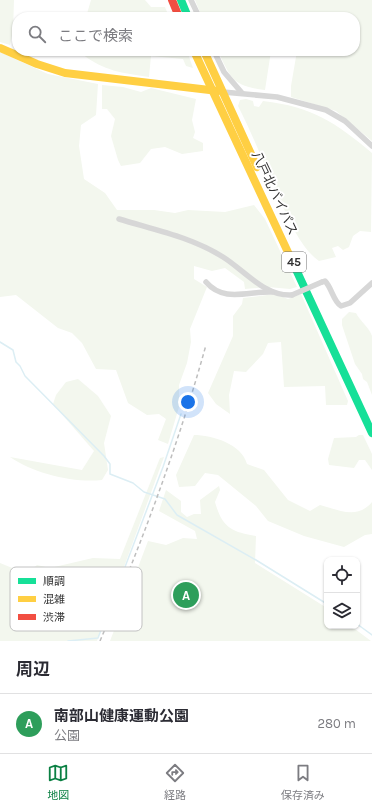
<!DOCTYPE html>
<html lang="ja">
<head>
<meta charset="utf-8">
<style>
	body { margin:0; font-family:Karla,"Noto Sans JP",sans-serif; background:#f2f2f3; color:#2b2b33 }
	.controls { position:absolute; right:12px; bottom:12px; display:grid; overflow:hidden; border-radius:8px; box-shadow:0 1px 3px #0004 }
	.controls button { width:36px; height:36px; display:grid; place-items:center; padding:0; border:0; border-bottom:1px solid #e1e1e2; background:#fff; color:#2b2b33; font:20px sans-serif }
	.you { position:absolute; left:188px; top:402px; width:14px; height:14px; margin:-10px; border:3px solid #fff; border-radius:50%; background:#1a73e8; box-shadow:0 0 0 6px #1a73e833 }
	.badge { display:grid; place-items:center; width:26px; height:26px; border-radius:50%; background:#0b8043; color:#fff; font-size:13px; font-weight:700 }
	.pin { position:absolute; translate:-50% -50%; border:2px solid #fff; box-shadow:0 1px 4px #0006 }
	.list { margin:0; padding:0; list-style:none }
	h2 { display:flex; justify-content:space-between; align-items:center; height:52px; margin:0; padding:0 16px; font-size:17px }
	h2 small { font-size:13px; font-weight:400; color:#7c7c81 }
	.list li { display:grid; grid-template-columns:26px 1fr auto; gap:12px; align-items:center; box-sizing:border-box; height:60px; padding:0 16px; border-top:1px solid #e1e1e2 }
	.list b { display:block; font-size:15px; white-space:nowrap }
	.list p { margin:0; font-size:13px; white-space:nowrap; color:#7c7c81 }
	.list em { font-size:13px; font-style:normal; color:#7c7c81 }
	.icon { flex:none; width:22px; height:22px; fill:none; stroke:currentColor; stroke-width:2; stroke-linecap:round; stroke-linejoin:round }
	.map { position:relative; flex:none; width:372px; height:641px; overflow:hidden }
	.search { position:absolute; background:#fff; box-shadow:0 1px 3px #0004; left:12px; right:12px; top:12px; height:44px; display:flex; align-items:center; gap:10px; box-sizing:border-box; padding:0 14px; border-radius:16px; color:#7c7c81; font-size:15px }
	.sheet { height:112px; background:#fff }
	nav { display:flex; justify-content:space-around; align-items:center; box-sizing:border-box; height:56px; border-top:1px solid #e1e1e2; background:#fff; font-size:11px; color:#7c7c81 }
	nav a { display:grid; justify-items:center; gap:2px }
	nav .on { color:#0b8043 }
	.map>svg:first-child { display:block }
	.green { fill:#f3f7ee }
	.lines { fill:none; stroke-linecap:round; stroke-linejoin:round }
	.stream { stroke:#dceef4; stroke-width:1.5 }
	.street { stroke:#d7d7d7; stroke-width:5.5 }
	.fast { stroke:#16e098; stroke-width:8 }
	.slow { stroke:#ffcf43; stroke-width:8 }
	.jam { stroke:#f24e42; stroke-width:8 }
	.rail { stroke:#bebebe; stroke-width:1.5; stroke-dasharray:4 3; stroke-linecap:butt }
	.street-bridge { stroke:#d7d7d7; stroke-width:5.5 }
	.labels { text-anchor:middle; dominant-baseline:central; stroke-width:4; stroke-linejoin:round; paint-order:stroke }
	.shield { fill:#fff; stroke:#707070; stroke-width:1 }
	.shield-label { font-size:12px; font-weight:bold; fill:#333 }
	.street-label { font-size:13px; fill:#333; stroke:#fff }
	.key { fill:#fff; stroke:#c2c2c2; stroke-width:1 }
	.key-label { font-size:11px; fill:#333 }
</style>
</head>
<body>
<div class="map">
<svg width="372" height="641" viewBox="0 0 372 641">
	<rect width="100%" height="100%" fill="#fff"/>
	<!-- green -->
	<g class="green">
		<path d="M0 0H14L13 31 10 45 0 42Z"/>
		<path d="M91 0H145L151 7H165L169 17H86Z"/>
		<path d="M195 0H372V141L336 111 291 97V86L297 51H355V17H202Z"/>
		<path d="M81 51H187L193 68 186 66 183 59 151 56 149 77C122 73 104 71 82 54Z"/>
		<path d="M218 51H271L265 90C233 86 231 79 218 51Z"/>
		<path d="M0 52 48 74 98 84 96 115 81 125 79 146 84 179 105 193 117 210H154L175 213 188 210 225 212 254 205 265 219 297 287 290 289 268 287 245 289 244 282 225 268 212 271 194 266V279L207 287 190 329 191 342 187 363 179 385V407L168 444 158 440 166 419 159 414 147 415 128 403 116 370 96 369 82 343 72 333 58 328 16 295 0 297Z"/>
		<path d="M102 85 123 87 141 92 151 88 196 99 192 120 195 132 193 138 203 143V151L182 154 165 147 151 149 140 163 121 166 118 160 111 136 115 119 107 109H102Z"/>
		<path d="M246 99 253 101 254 106 259 107 263 101C313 107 335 122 372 153L371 232 360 231 353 236 349 247 343 250 338 246 332 248 336 257 319 261C302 249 292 226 283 207 268 174 255 139 238 106L240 100Z"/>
		<path d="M275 294 288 299 301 294 348 401 347 405H326L325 386 284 387 281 342 268 343 263 354 246 372 234 371 229 395 230 414 216 404 208 393 233 336V316L242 304 243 298Z"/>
		<path d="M349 312 356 313C360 321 369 327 372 336 372 343 372 385 372 395L367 382 363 379 362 374 355 364 342 325V319Z"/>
		<path d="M78 379 98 396 111 416 104 443 108 470 102 480C73 483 35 474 10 457L82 470 94 451 53 404 56 395 66 382Z"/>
		<path d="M194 435C212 435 242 444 247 464L264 470 288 500 310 511 320 505C339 510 357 520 372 502V534L365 535 344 547 304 536 268 521 256 506 218 475 205 473 195 486 179 487 176 475Z"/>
		<path d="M359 435H363L372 454V470L365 460H359L354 468 329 465 328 459 334 438 356 437Z"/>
		<path d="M164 457 97 641H0V563L27 574 37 565 50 568 93 558 120 559 160 458Z"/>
		<path d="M219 486 220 490 215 502C222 527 231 532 256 536L255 563 327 608V626H351L371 641H110L148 541 166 545 183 538 197 539 195 531 159 511 166 490 181 501V512L187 517 194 514H201L200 500Z"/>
	</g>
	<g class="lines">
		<!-- stream -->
		<g class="stream">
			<path d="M0 342 13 350 16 362 20 366 25 376 104 456 110 464V474L133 483 144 492 165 499 177 515 256 560 327 604"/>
			<path d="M357 624 372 635"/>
			<path d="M68 641 98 638 163 467 181 414"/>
		</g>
		<!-- street -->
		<g class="street">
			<path d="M191 0 199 17"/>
			<path d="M214 51 224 72 242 93"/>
			<path d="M223 92 277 97 326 110 345 121 372 146"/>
			<path d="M119 219C155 230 191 237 223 257 244 270 265 297 292 295"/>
			<path d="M206 282C224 303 248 291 272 292"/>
			<path d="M322 282 325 281C332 288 333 301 341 306L350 303 372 283"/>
		</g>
		<!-- fast -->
		<g class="fast">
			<path d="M181 0 188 17"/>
			<path d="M293 263 372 433"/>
		</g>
		<!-- slow -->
		<g class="slow">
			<path d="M0 48 37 64 65 73 218 91"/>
			<path d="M194 51 293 263"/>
			<path d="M204 51 257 167"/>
		</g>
		<!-- jam -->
		<path class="jam" d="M172 0 179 17"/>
		<!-- rail -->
		<path class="rail" d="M100 641C141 545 178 446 206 345"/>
		<!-- street-bridge -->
		<path class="street-bridge" d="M292 295 322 282"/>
	</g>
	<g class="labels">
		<!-- shield labels -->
		<rect class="shield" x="282" y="252" width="24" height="20" rx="3"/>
		<g class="shield-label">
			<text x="294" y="262">45</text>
		</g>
		<!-- street labels -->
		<g class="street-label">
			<text transform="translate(275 193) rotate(65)">八戸北バイパス</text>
		</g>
	</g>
	<!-- legend -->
	<rect x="10" y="567" width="132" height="64" rx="6" class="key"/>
	<rect x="18" y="578" width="18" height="6" fill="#16e098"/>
	<rect x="18" y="596" width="18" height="6" fill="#ffcf43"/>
	<rect x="18" y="614" width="18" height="6" fill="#f24e42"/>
	<g class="key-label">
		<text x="43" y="585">順調</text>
		<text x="43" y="603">混雑</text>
		<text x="43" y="621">渋滞</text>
	</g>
</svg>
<div class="controls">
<button><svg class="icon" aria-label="locate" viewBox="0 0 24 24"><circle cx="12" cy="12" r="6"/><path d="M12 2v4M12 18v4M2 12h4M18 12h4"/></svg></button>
<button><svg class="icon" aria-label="layers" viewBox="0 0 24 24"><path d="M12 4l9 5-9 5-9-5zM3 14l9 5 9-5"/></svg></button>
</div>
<div class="you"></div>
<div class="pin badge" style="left:186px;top:595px;background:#2e9e5b">A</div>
<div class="search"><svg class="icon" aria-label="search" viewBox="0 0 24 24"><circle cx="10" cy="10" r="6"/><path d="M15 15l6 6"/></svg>ここで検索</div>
</div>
<section class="sheet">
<h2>周辺<small></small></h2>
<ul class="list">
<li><span class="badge" style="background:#2e9e5b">A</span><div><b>南部山健康運動公園</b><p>公園</p></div><em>280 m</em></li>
</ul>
</section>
<nav>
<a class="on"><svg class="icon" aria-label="map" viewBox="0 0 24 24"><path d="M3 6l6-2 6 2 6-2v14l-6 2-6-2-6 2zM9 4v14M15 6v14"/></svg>地図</a>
<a><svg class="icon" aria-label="directions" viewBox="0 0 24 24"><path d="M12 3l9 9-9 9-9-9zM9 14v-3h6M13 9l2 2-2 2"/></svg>経路</a>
<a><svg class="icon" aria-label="saved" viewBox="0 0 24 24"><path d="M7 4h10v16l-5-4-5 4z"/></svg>保存済み</a>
</nav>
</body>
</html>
